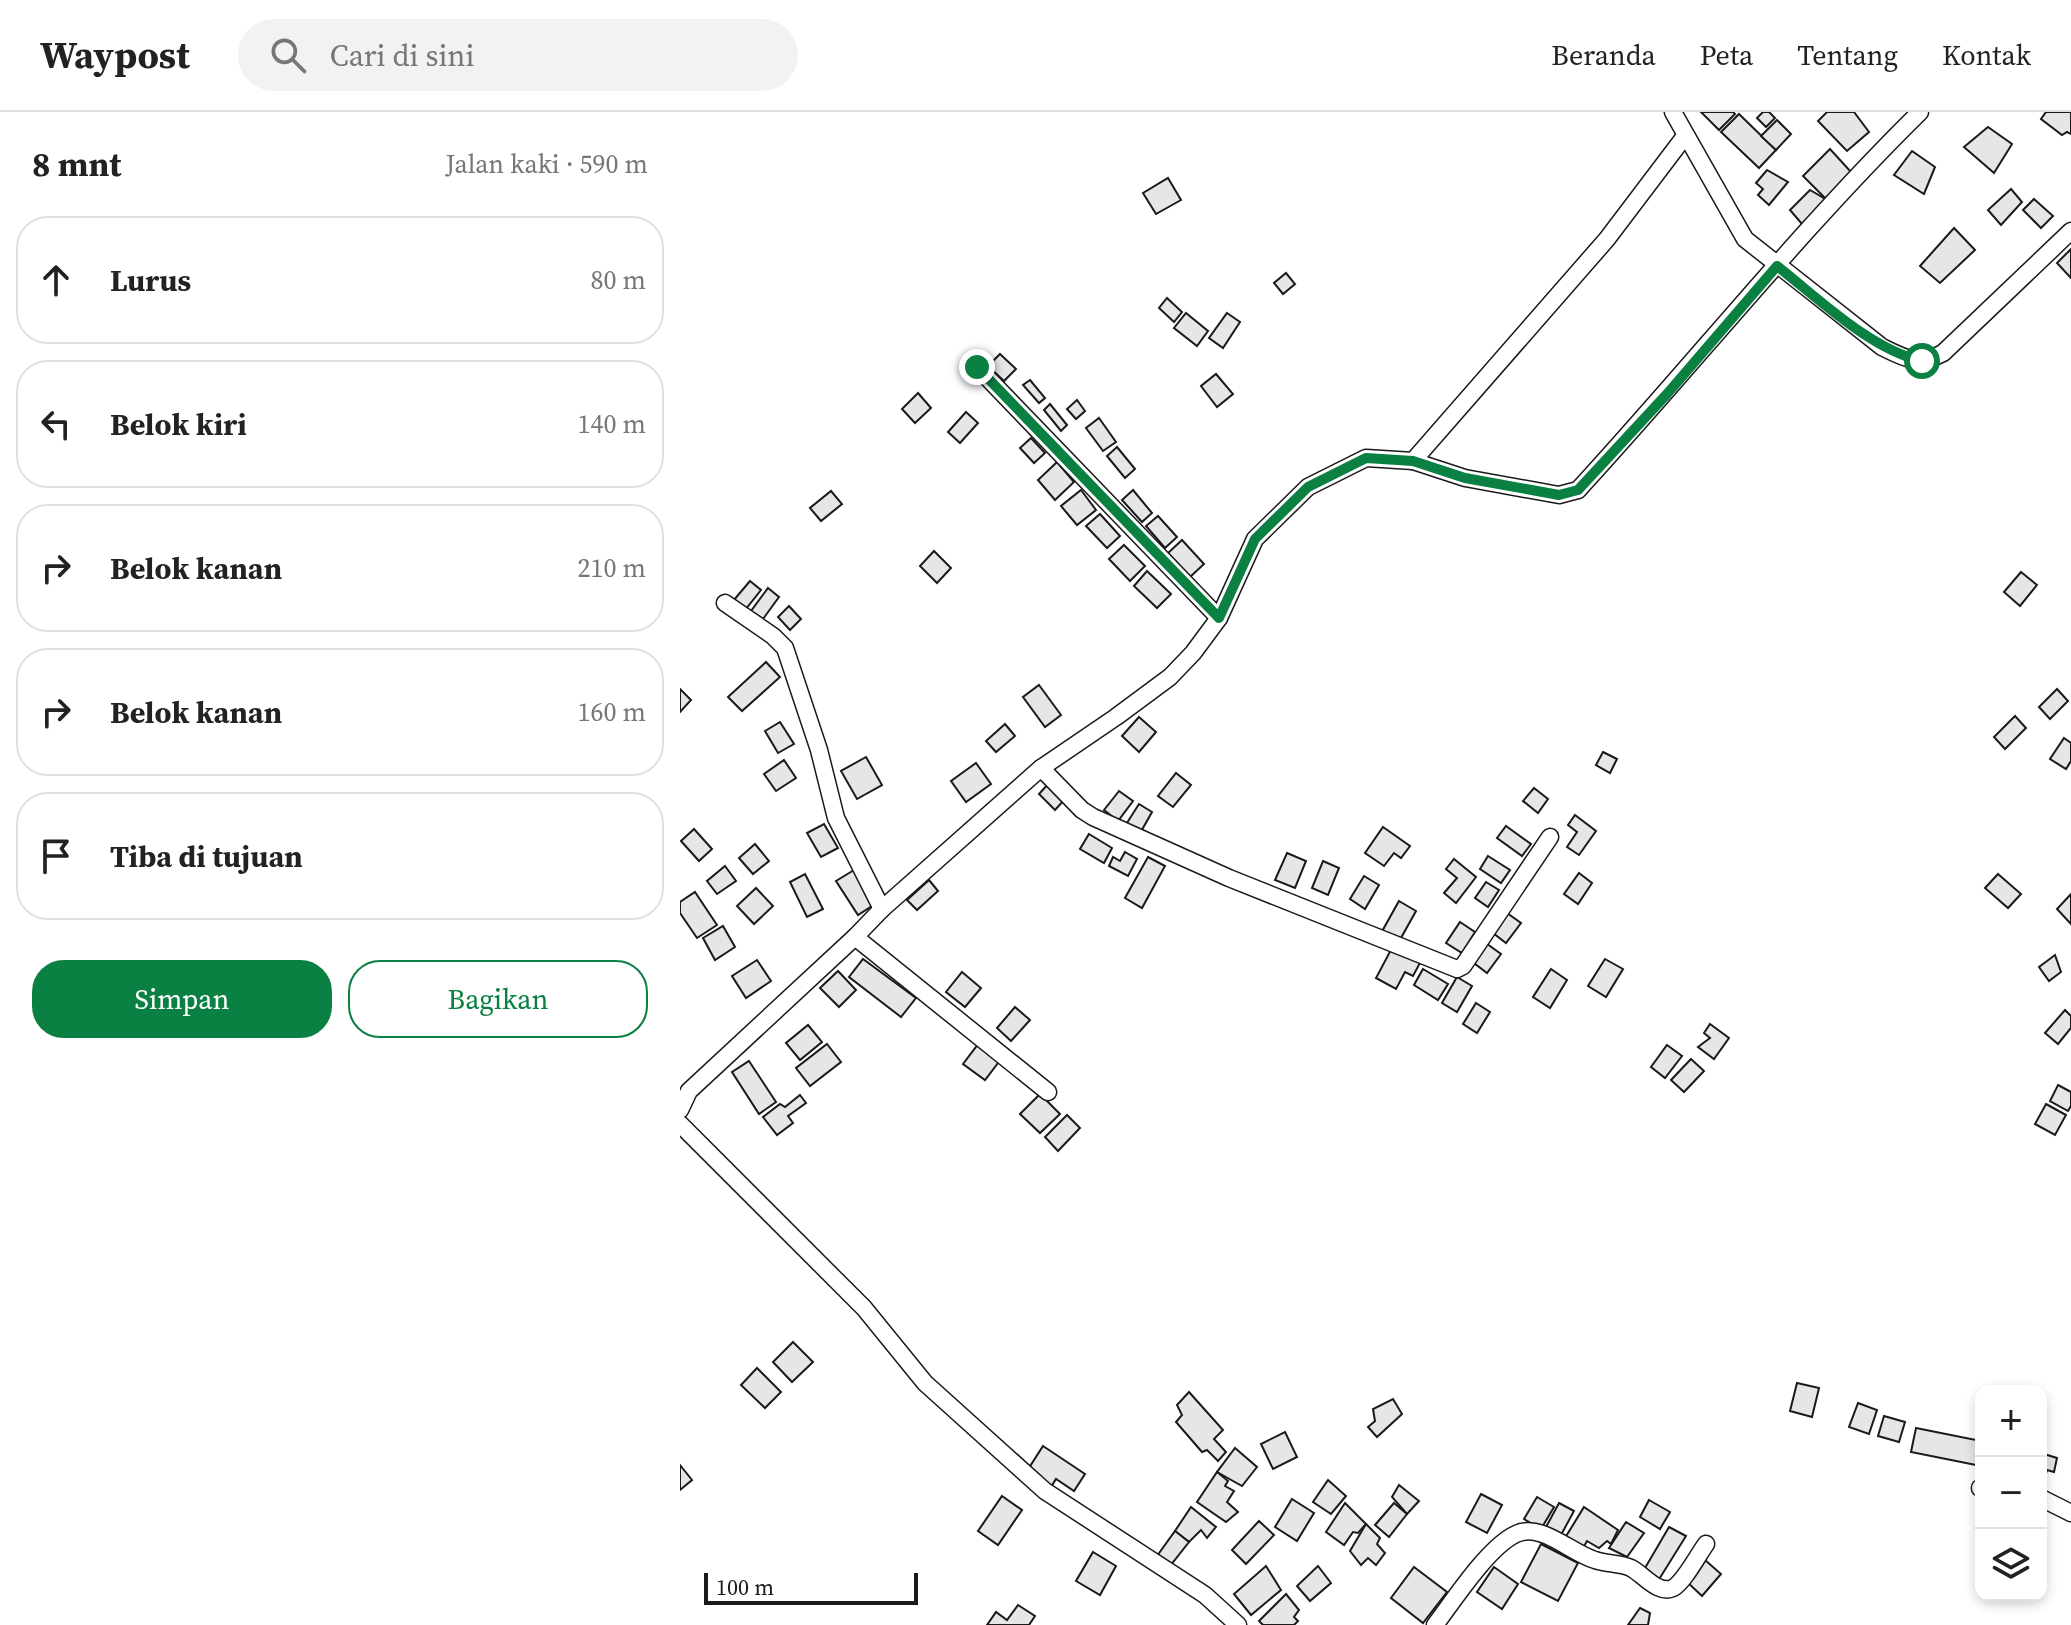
<!DOCTYPE html>
<html lang="id">
<head>
<meta charset="utf-8">
<style>
	body { margin:0; font-family:"Source Serif 4",serif; background:#f2f2f2; color:#222 }
	.controls { position:absolute; right:24px; bottom:24px; display:grid; overflow:hidden; border-radius:16px; box-shadow:0 4px 12px #0003 }
	.controls button { width:72px; height:72px; display:grid; place-items:center; padding:0; border:0; border-bottom:2px solid #e0e0e0; background:#fff; color:#222; font:40px sans-serif }
	.scale { position:absolute; left:24px; bottom:20px; width:214px; box-sizing:border-box; padding-left:8px; border:4px solid #1a1a1a; border-top:0; font-size:22px; line-height:28px; white-space:nowrap; color:#1a1a1a; -webkit-text-stroke:6px #fff; paint-order:stroke }
	.stop { position:absolute; width:24px; height:24px; margin:-18px; border:6px solid #0b8043; border-radius:50%; background:#fff }
	.stop.end { background:#0b8043; border-color:#fff; box-shadow:0 2px 8px #0008 }
	.list { margin:0; padding:0; list-style:none }
	h2 { display:flex; justify-content:space-between; align-items:center; height:104px; margin:0; padding:0 32px; font-size:34px }
	h2 small { font-size:26px; font-weight:400; color:#767676 }
	.list li { display:grid; grid-template-columns:52px 1fr auto; gap:24px; align-items:center; box-sizing:border-box; height:128px; margin:0 16px 16px; padding:0 16px; border:2px solid #e0e0e0; border-radius:32px }
	.list b { display:block; font-size:30px; white-space:nowrap }
	.list em { font-size:26px; font-style:normal; color:#767676 }
	.actions { display:flex; gap:16px; padding:24px 32px }
	.actions a { flex:1; padding:18px 0; border:2px solid #0b8043; border-radius:32px; text-align:center; font-size:28px; color:#0b8043 }
	.actions .main { background:#0b8043; color:#fff }
	.icon { flex:none; width:44px; height:44px; fill:none; stroke:currentColor; stroke-width:2; stroke-linecap:round; stroke-linejoin:round }
	.map { position:relative; flex:none; width:1391px; height:1513px; overflow:hidden }
	header { display:flex; align-items:center; gap:48px; box-sizing:border-box; height:112px; padding:0 40px; background:#fff; border-bottom:2px solid #e0e0e0 }
	header strong { font-size:38px }
	nav { display:flex; gap:44px; margin-inline-start:auto; font-size:28px }
	.search { width:560px; height:72px; background:#f2f2f2; display:flex; align-items:center; gap:20px; box-sizing:border-box; padding:0 28px; border-radius:44px; color:#767676; font-size:30px }
	main { display:flex }
	aside { flex:1; background:#fff }
	.map>svg:first-child { display:block }
	.building { fill:#e6e6e6; stroke:#1a1a1a; stroke-width:2 }
	.lines { fill:none; stroke-linecap:round; stroke-linejoin:round }
	.minor-casing { stroke:#1a1a1a; stroke-width:19 }
	.minor { stroke:#fff; stroke-width:16 }
	.route { stroke:#0b8043; stroke-width:10 }
</style>
</head>
<body>
<header>
<strong>Waypost</strong>
<div class="search"><svg class="icon" aria-label="search" viewBox="0 0 24 24"><circle cx="10" cy="10" r="6"/><path d="M15 15l6 6"/></svg>Cari di sini</div>
<nav><a>Beranda</a><a>Peta</a><a>Tentang</a><a>Kontak</a></nav>
</header>
<main>
<aside>
<h2>8 mnt<small>Jalan kaki · 590 m</small></h2>
<ul class="list">
<li><svg class="icon" aria-label="ahead" viewBox="0 0 24 24"><path d="M12 20V5M6 11l6-6 6 6"/></svg><div><b>Lurus</b></div><em>80 m</em></li>
<li><svg class="icon" aria-label="left" viewBox="0 0 24 24"><path d="M17 20v-9H6M10 6l-5 5 5 5"/></svg><div><b>Belok kiri</b></div><em>140 m</em></li>
<li><svg class="icon" aria-label="right" viewBox="0 0 24 24"><path d="M7 20v-9h11M14 6l5 5-5 5"/></svg><div><b>Belok kanan</b></div><em>210 m</em></li>
<li><svg class="icon" aria-label="right" viewBox="0 0 24 24"><path d="M7 20v-9h11M14 6l5 5-5 5"/></svg><div><b>Belok kanan</b></div><em>160 m</em></li>
<li><svg class="icon" aria-label="arrive" viewBox="0 0 24 24"><path d="M6 21V4h12l-3 4 3 4H6"/></svg><div><b>Tiba di tujuan</b></div></li>
</ul>
<div class="actions"><a class="main">Simpan</a><a>Bagikan</a></div>
</aside>
<div class="map">
<svg width="1391" height="1513" viewBox="0 0 1391 1513">
	<rect width="100%" height="100%" fill="#fff"/>
	<!-- building -->
	<g class="building">
		<path d="M1021 0H1053L1055 2 1039 18Z"/>
		<path d="M1083 0H1089L1095 6 1086 15 1077 6Z"/>
		<path d="M1147 0H1174L1189 20 1167 39 1138 9Z"/>
		<path d="M1366 0H1391V22L1387 20 1382 23 1361 7Z"/>
		<path d="M1059 2 1096 38 1079 56 1041 20Z"/>
		<path d="M1097 8 1111 22 1096 38 1081 24Z"/>
		<path d="M1308 15 1332 32 1314 61 1284 35Z"/>
		<path d="M1150 37 1171 60 1147 88 1123 64Z"/>
		<path d="M1232 39 1255 55 1244 82 1214 63Z"/>
		<path d="M1087 58 1108 70 1089 93 1078 83 1083 77 1076 71Z"/>
		<path d="M488 66 501 88 476 102 463 81Z"/>
		<path d="M1331 77 1342 90 1321 113 1308 98Z"/>
		<path d="M1130 78 1147 88 1122 112 1110 98Z"/>
		<path d="M1354 87 1373 104 1361 116 1343 98Z"/>
		<path d="M1274 116 1295 138 1260 171 1240 154Z"/>
		<path d="M1391 137V166L1377 151Z"/>
		<path d="M606 161 615 172 603 182 594 171Z"/>
		<path d="M487 186 502 200 494 210 479 196Z"/>
		<path d="M506 201 528 219 517 234 494 216Z"/>
		<path d="M547 201 560 210 543 236 529 226Z"/>
		<path d="M320 242 336 257 324 269 308 254Z"/>
		<path d="M536 262 553 282 537 295 521 274Z"/>
		<path d="M350 268 365 286 359 291 343 273Z"/>
		<path d="M238 281 251 296 235 311 222 297Z"/>
		<path d="M397 288 405 299 396 307 387 297Z"/>
		<path d="M370 292 387 313 381 319 364 298Z"/>
		<path d="M286 300 298 311 280 331 268 320Z"/>
		<path d="M419 306 436 330 423 339 406 316Z"/>
		<path d="M351 326 365 341 354 351 340 336Z"/>
		<path d="M437 335 455 357 445 366 427 344Z"/>
		<path d="M377 350 394 370 375 388 358 368Z"/>
		<path d="M401 378 416 398 397 413 381 394Z"/>
		<path d="M453 378 472 401 462 410 442 388Z"/>
		<path d="M151 379 162 392 141 409 130 396Z"/>
		<path d="M420 402 440 424 427 436 406 414Z"/>
		<path d="M478 404 497 425 485 436 466 414Z"/>
		<path d="M502 428 524 452 510 465 488 441Z"/>
		<path d="M444 433 465 454 450 469 429 447Z"/>
		<path d="M254 439 271 456 257 471 240 454Z"/>
		<path d="M467 459 491 482 477 496 454 474Z"/>
		<path d="M1341 460 1357 473 1340 494 1324 480Z"/>
		<path d="M70 469 81 478 65 498 53 489Z"/>
		<path d="M88 476 99 485 83 507 71 499Z"/>
		<path d="M109 494 121 507 110 518 98 505Z"/>
		<path d="M86 550 100 565 62 599 48 585Z"/>
		<path d="M359 573 381 603 365 615 343 585Z"/>
		<path d="M0 577 11 588 0 600Z"/>
		<path d="M1377 577 1388 589 1370 607 1359 595Z"/>
		<path d="M1335 604 1346 616 1325 637 1314 625Z"/>
		<path d="M459 605 476 620 459 640 442 624Z"/>
		<path d="M100 610 114 632 98 641 85 619Z"/>
		<path d="M325 612 335 624 316 640 306 629Z"/>
		<path d="M1384 626 1391 631V649L1386 657 1370 647Z"/>
		<path d="M923 640 937 647 930 661 916 653Z"/>
		<path d="M186 645 202 673 177 687 161 659Z"/>
		<path d="M104 648 116 666 96 679 84 662Z"/>
		<path d="M296 651 311 672 286 690 271 669Z"/>
		<path d="M496 661 511 673 493 695 478 684Z"/>
		<path d="M369 671 385 687 375 698 359 682Z"/>
		<path d="M854 676 868 687 858 701 843 689Z"/>
		<path d="M439 679 453 689 438 709 424 698Z"/>
		<path d="M459 692 472 700 459 723 445 714Z"/>
		<path d="M895 703 916 719 899 743 887 735 897 720 888 713Z"/>
		<path d="M144 712 158 736 141 745 127 721Z"/>
		<path d="M826 714 851 732 842 744 817 726Z"/>
		<path d="M703 715 730 734 721 746 714 741 704 754 685 741Z"/>
		<path d="M14 717 32 737 19 749 1 729Z"/>
		<path d="M409 722 432 736 424 751 400 737Z"/>
		<path d="M75 732 89 749 73 762 59 746Z"/>
		<path d="M445 740 457 747 448 764 429 754 433 745 440 749Z"/>
		<path d="M607 741 626 749 615 776 595 768Z"/>
		<path d="M808 744 830 758 821 771 800 757Z"/>
		<path d="M468 745 485 754 462 796 445 786Z"/>
		<path d="M774 747 796 765 776 791 764 781 777 766 766 757Z"/>
		<path d="M643 749 659 756 648 783 632 776Z"/>
		<path d="M45 754 56 769 37 782 27 769Z"/>
		<path d="M174 758 195 792 178 803 156 769Z"/>
		<path d="M899 761 912 771 898 792 884 782Z"/>
		<path d="M125 762 143 797 127 805 110 770Z"/>
		<path d="M1318 762 1341 782 1328 796 1305 776Z"/>
		<path d="M684 764 699 773 685 797 670 787Z"/>
		<path d="M249 768 258 779 237 798 227 788Z"/>
		<path d="M806 770 819 778 808 795 795 786Z"/>
		<path d="M76 776 93 794 74 812 57 794Z"/>
		<path d="M15 780 37 813 17 826 0 801V790Z"/>
		<path d="M1391 782V812L1377 797Z"/>
		<path d="M719 789 736 799 717 833 700 823Z"/>
		<path d="M827 801 841 811 826 831 813 821Z"/>
		<path d="M780 810 795 820 782 841 766 831Z"/>
		<path d="M43 814 55 835 35 848 23 826Z"/>
		<path d="M803 829 821 842 807 861 790 848Z"/>
		<path d="M713 834 741 849 733 864 725 860 716 877 696 866Z"/>
		<path d="M1375 843 1381 860 1369 869 1359 855Z"/>
		<path d="M183 847 236 886 221 905 169 865Z"/>
		<path d="M925 847 943 857 926 885 908 874Z"/>
		<path d="M77 848 91 869 66 886 52 864Z"/>
		<path d="M743 857 768 872 758 888 734 873Z"/>
		<path d="M871 857 887 868 870 896 853 885Z"/>
		<path d="M158 859 176 878 159 895 140 876Z"/>
		<path d="M282 860 301 876 285 895 266 880Z"/>
		<path d="M777 865 792 874 777 900 762 891Z"/>
		<path d="M796 891 810 900 797 921 783 912Z"/>
		<path d="M335 895 350 908 331 929 317 916Z"/>
		<path d="M1385 898 1391 904V916L1378 932 1365 921Z"/>
		<path d="M1030 912 1049 926 1034 947 1018 935 1030 926 1024 921Z"/>
		<path d="M128 913 142 930 120 948 106 931Z"/>
		<path d="M299 931 321 947 305 968 283 952Z"/>
		<path d="M147 932 161 950 130 974 116 956Z"/>
		<path d="M987 933 1002 944 985 966 971 955Z"/>
		<path d="M1011 947 1024 959 1004 980 991 968Z"/>
		<path d="M69 949 96 990 79 1002 52 960Z"/>
		<path d="M1378 973 1391 980V994L1388 999 1370 989Z"/>
		<path d="M360 982 380 1002 360 1021 340 1002Z"/>
		<path d="M120 983 126 991 108 1004 113 1011 97 1023 83 1005 100 992 105 995Z"/>
		<path d="M1366 992 1386 1003 1375 1023 1355 1012Z"/>
		<path d="M387 1003 400 1016 378 1039 365 1025Z"/>
		<path d="M113 1230 133 1250 112 1270 93 1250Z"/>
		<path d="M77 1256 101 1280 85 1296 61 1273Z"/>
		<path d="M1117 1271 1139 1276 1132 1305 1110 1299Z"/>
		<path d="M509 1280 543 1318 534 1327 546 1340 538 1349 527 1338 522 1340 496 1310 502 1303 497 1293Z"/>
		<path d="M713 1287 722 1302 697 1325 688 1315 695 1309 693 1297Z"/>
		<path d="M1178 1291 1197 1298 1189 1322 1169 1315Z"/>
		<path d="M1204 1304 1225 1310 1219 1330 1198 1324Z"/>
		<path d="M1236 1316 1301 1329V1354L1231 1340Z"/>
		<path d="M605 1320 617 1345 593 1357 581 1332Z"/>
		<path d="M363 1334 405 1362 394 1379 376 1367 371 1375 347 1359Z"/>
		<path d="M555 1336 577 1355 562 1374 537 1360Z"/>
		<path d="M1361 1341 1377 1346 1374 1360 1367 1358 1363 1372Z"/>
		<path d="M0 1353 12 1368 0 1378Z"/>
		<path d="M537 1360 548 1369 545 1374 554 1379 547 1390 558 1400 546 1410 517 1390Z"/>
		<path d="M648 1368 666 1384 651 1402 633 1390Z"/>
		<path d="M719 1373 739 1389 727 1402 712 1385Z"/>
		<path d="M801 1382 822 1393 807 1421 786 1410Z"/>
		<path d="M322 1384 342 1398 318 1433 298 1419Z"/>
		<path d="M857 1385 874 1395 861 1417 844 1407Z"/>
		<path d="M612 1387 634 1401 617 1429 595 1415Z"/>
		<path d="M969 1388 990 1400 980 1417 960 1405Z"/>
		<path d="M665 1391 686 1412 678 1421 673 1420 664 1433 646 1420Z"/>
		<path d="M714 1391 727 1402 709 1425 695 1413Z"/>
		<path d="M879 1391 894 1399 881 1423 866 1415Z"/>
		<path d="M511 1395 536 1415 527 1426 521 1418 509 1430 495 1419Z"/>
		<path d="M904 1395 938 1418 931 1432 927 1429 919 1436 907 1429 903 1436 885 1426Z"/>
		<path d="M579 1409 594 1423 566 1452 552 1438Z"/>
		<path d="M946 1410 964 1421 947 1445 929 1436Z"/>
		<path d="M686 1412 700 1426 697 1432 705 1441 696 1453 688 1446 681 1453 670 1439Z"/>
		<path d="M989 1415 1006 1424 978 1469 965 1456Z"/>
		<path d="M495 1419 509 1430 490 1454 477 1444Z"/>
		<path d="M861 1432 898 1451 878 1489 841 1470Z"/>
		<path d="M413 1440 436 1454 420 1483 396 1469Z"/>
		<path d="M1025 1448 1041 1462 1022 1484 1006 1469Z"/>
		<path d="M586 1454 601 1478 571 1503 554 1482Z"/>
		<path d="M638 1454 651 1471 630 1489 617 1474Z"/>
		<path d="M734 1455 767 1480 743 1511 711 1486Z"/>
		<path d="M814 1455 838 1472 822 1497 797 1480Z"/>
		<path d="M606 1482 619 1498 614 1505 618 1509 614 1513H583L579 1509Z"/>
		<path d="M338 1493 355 1504 349 1513H307L316 1500 327 1508Z"/>
		<path d="M960 1496 970 1501 968 1513H948Z"/>
	</g>
	<g class="lines">
		<defs>
			<g id="minor">
				<path d="M993 0 1065 127 1202 235C1226 247 1238 254 1263 241L1391 119"/>
				<path d="M297 255 539 506"/>
				<path d="M733 349 927 127 1005 24"/>
				<path d="M45 491 93 524 105 536 139 638 156 706 202 797"/>
				<path d="M361 656 402 698 413 705 549 766 777 857 783 854 870 725"/>
				<path d="M175 825 368 980"/>
				<path d="M0 998 9 979 175 825 202 797 361 656 436 605 490 565 513 541 539 506 575 427 628 375 686 346 733 349 785 366 879 383 898 378C1013 253 1119 119 1240 0"/>
				<path d="M0 1012 184 1196 245 1271 365 1379 525 1483 558 1513"/>
				<path d="M1300 1376H1301"/>
				<path d="M1361 1386 1391 1401"/>
				<path d="M755 1513C774 1488 808 1435 836 1422 861 1410 891 1441 915 1448 926 1452 940 1451 951 1456 963 1462 978 1483 993 1476 1004 1470 1018 1443 1026 1432"/>
			</g>
		</defs>
		<!-- minor casing -->
		<use href="#minor" class="minor-casing"/>
		<!-- minor -->
		<use href="#minor" class="minor"/>
	</g>
	<g class="lines">
		<!-- route -->
		<path class="route" d="M297 255 539 506 575 427 628 375 686 346 733 349 785 366 879 383 898 378 987 282 1097 154C1138 186 1191 238 1242 249"/>
	</g>
</svg>
<div class="controls">
<button>+</button>
<button>−</button>
<button><svg class="icon" aria-label="layers" viewBox="0 0 24 24"><path d="M12 4l9 5-9 5-9-5zM3 14l9 5 9-5"/></svg></button>
</div>
<div class="scale">100 m</div>
<div class="stop" style="left:1242px;top:249px"></div>
<div class="stop end" style="left:297px;top:255px"></div>
</div>
</main>
</body>
</html>
